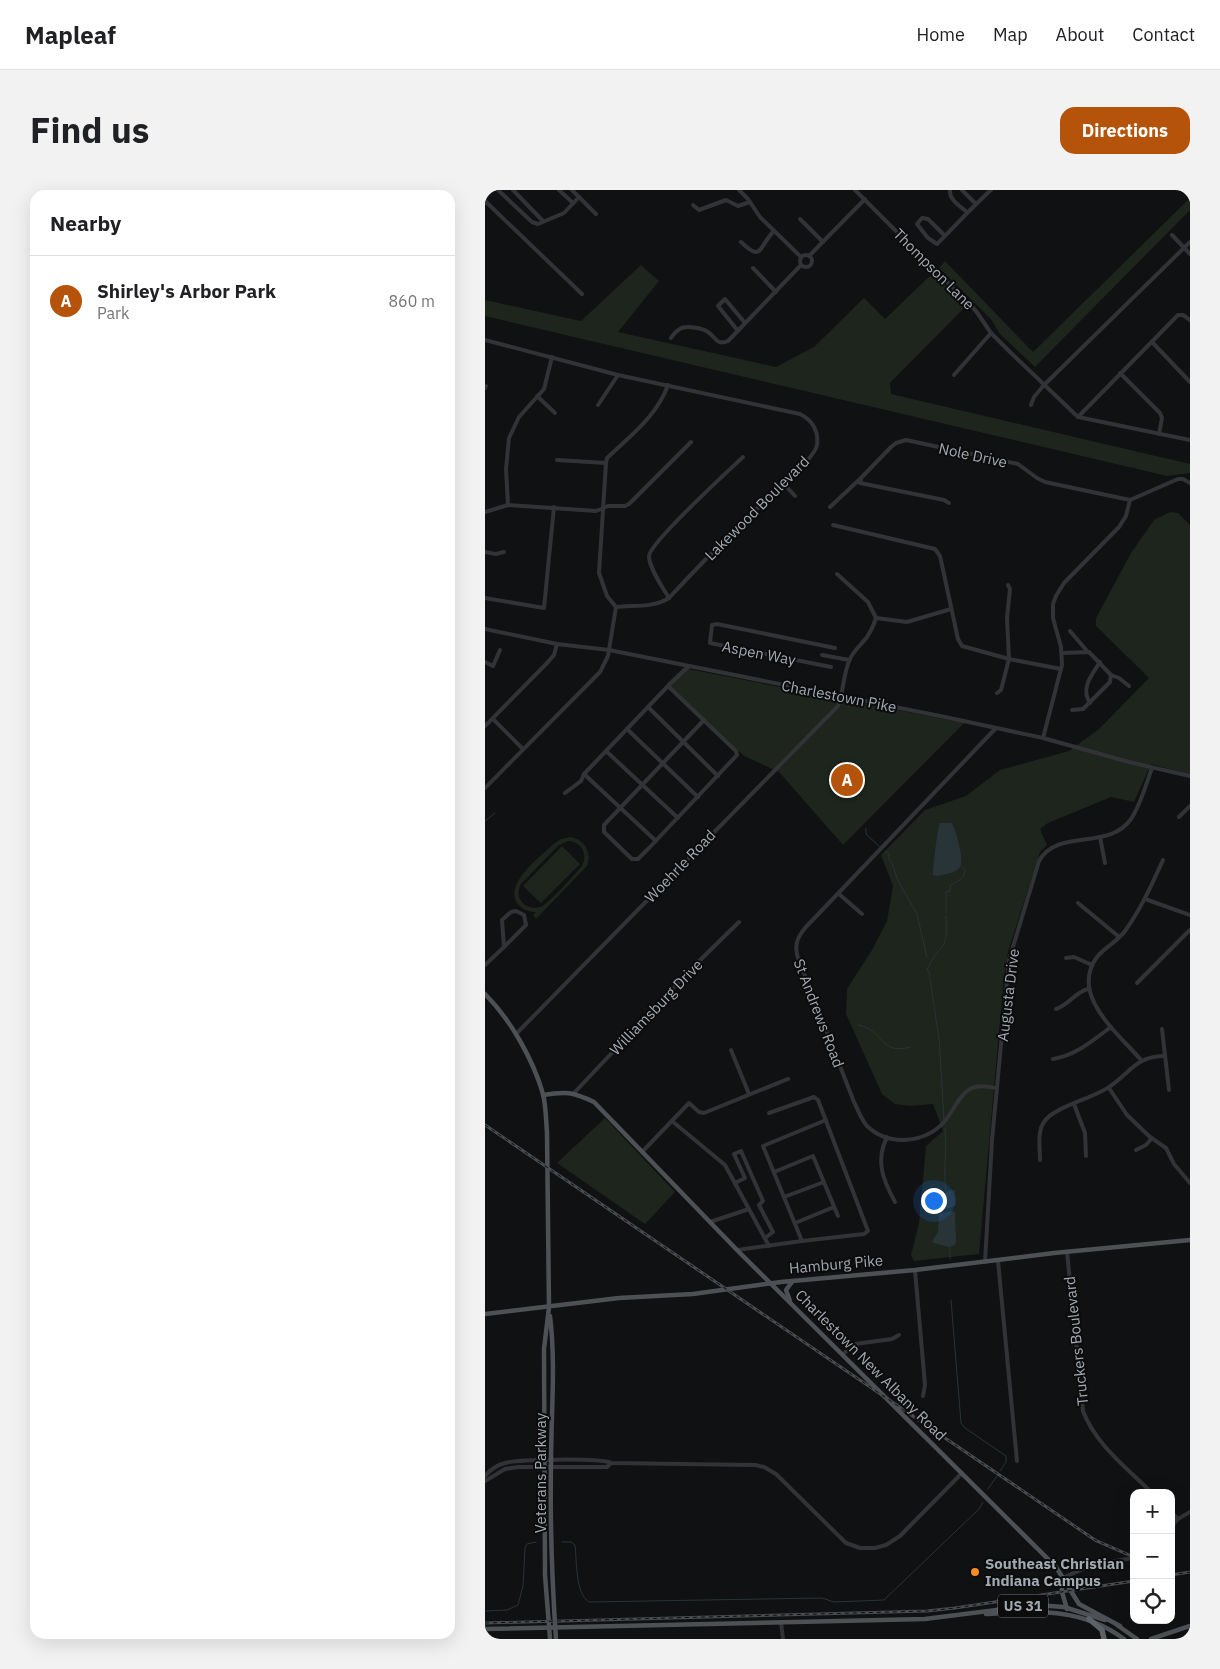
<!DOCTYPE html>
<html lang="en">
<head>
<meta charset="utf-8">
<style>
	body { margin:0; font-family:"IBM Plex Sans",sans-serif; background:#f2f2f2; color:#202124 }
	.controls { position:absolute; right:15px; bottom:15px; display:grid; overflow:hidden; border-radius:10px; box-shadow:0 5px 20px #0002 }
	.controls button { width:45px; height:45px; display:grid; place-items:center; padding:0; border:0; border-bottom:1px solid #e0e0e0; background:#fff; color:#202124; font:25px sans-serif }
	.you { position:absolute; left:448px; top:1010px; width:18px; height:18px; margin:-12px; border:4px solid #fff; border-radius:50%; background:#1a73e8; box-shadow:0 0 0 8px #1a73e833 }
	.badge { display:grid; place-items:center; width:32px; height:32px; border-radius:50%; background:#b45309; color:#fff; font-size:16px; font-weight:700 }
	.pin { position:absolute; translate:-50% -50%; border:2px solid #fff; box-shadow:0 1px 5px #0006 }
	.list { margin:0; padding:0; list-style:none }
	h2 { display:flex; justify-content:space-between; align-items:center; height:65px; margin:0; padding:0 20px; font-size:21px }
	h2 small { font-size:16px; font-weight:400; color:#757577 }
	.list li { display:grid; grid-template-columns:32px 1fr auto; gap:15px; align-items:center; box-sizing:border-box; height:90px; padding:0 20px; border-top:1px solid #e0e0e0 }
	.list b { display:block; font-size:19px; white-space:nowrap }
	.list p { margin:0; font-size:16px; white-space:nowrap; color:#757577 }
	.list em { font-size:16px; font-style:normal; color:#757577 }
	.icon { flex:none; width:28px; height:28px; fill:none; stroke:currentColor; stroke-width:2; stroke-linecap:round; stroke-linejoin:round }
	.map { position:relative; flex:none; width:705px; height:1449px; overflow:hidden; border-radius:15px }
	header { display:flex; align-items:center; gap:30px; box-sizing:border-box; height:70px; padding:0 25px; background:#fff; border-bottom:1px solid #e0e0e0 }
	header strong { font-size:24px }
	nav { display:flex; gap:28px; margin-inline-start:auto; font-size:18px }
	.intro { display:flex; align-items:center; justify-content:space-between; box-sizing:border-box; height:120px; padding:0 30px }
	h1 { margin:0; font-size:35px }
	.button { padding:12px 22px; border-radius:15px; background:#b45309; color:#fff; font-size:18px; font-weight:700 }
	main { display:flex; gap:30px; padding:0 30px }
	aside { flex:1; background:#fff; border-radius:15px; box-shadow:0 5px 20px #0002 }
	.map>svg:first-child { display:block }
	.green { fill:#1d251d; fill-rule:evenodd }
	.water { fill:#293438 }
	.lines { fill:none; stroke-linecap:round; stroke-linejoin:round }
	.stream { stroke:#293438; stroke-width:1 }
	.minor { stroke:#313337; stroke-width:4 }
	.major { stroke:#4d5156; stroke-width:4.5 }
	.highway { stroke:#5d6268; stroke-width:5.5 }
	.rail-casing { stroke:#484c50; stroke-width:3 }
	.rail { stroke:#0c0c0d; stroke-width:1; stroke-dasharray:4; stroke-linecap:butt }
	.poi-dot { fill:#f88c23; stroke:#0c0c0d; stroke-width:2 }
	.labels { text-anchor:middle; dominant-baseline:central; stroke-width:4; stroke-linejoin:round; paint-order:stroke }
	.shield { fill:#0c0c0d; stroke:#747b81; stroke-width:1 }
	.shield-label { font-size:14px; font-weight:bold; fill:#a1aab3 }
	.street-label { font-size:15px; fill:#a1aab3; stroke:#0c0c0d }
	.poi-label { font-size:15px; font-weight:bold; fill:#a1aab3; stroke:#0c0c0d; text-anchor:start }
</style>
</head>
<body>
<header>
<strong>Mapleaf</strong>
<nav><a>Home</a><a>Map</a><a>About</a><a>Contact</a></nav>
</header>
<div class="intro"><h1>Find us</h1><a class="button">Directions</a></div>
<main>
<aside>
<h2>Nearby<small></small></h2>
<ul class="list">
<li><span class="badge">A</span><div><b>Shirley's Arbor Park</b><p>Park</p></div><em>860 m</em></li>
</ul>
</aside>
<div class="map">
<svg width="705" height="1449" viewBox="0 0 705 1449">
	<rect width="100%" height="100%" fill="#101112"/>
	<!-- green -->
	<g class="green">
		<path d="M705 8V20L550 177 515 144 506 129 454 78 460 71 548 162Z"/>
		<path d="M156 75 174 91 133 142 291 177 329 157 379 108 400 129 448 83 481 116 405 193 406 204 705 274V283L682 286 0 126V110L96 131Z"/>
		<path d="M685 322 693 323 705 335V585L666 574 649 612 626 607 563 633 555 639 562 655 555 662 523 762 519 787 494 1064 429 1071 426 1065 434 1033 441 956 458 941 448 914 425 916 410 914 397 904 361 824 362 799 387 760 402 731 408 696 396 665 440 620 481 606 515 580 584 561 614 539 664 488 611 436V428L646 363 669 330Z"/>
		<path d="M198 478 479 533 358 655 294 582 259 566 182 493Z"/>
		<path d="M86 647C100 650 107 662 102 676L51 729 48 725 51 722C43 722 35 719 31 711 21 692 57 665 70 653L76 649ZM83 651C97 652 103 664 97 676 89 685 64 714 55 717 48 719 41 717 37 712 32 706 33 700 36 694L73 656Z"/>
		<path d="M77 656 95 674 56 713 38 696Z"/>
		<path d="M120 928 190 1002 160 1034 72 973Z"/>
	</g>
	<!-- water -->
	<g class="water">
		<path d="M455 633H467C471 642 473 650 475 660 480 682 471 682 452 686L448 685C448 677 452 640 455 633Z"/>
		<path d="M465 1000H470L471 1013 470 1016 455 1021 454 1008Z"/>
		<path d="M467 1021 470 1022 471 1052 470 1055 464 1057 449 1053 447 1051 453 1042 454 1024Z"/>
	</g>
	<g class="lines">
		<!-- stream -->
		<g class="stream">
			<path d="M0 631 10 623"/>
			<path d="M381 638V644L394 656"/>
			<path d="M400 661 404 664V669L407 673 413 691 432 724 442 768"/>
			<path d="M461 723V702L465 701V696C472 690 479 691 480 680L476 676"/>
			<path d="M373 835C399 839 394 866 425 857"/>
			<path d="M459 929 454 849 444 782 442 780C446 770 450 764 457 757 463 750 461 734 461 726"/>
			<path d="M460 939C462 959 458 981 461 1002"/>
			<path d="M465 1055V1069"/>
			<path d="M466 1110 476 1233 480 1238 521 1266V1272L515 1281"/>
			<path d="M503 1299 512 1286"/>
			<path d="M77 1352H86L90 1355C92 1371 90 1403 104 1412L337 1408 349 1412 399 1410 494 1319 498 1312"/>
			<path d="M0 1421 22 1420 33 1415 38 1396 40 1358 42 1354 51 1352"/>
		</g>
		<!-- minor -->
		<g class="minor">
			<path d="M13 0 47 32 53 34 79 23 94 7"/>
			<path d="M28 0 58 31"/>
			<path d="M74 0 88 13"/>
			<path d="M87 0 111 24"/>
			<path d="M254 0 263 9 275 27 316 67"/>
			<path d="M370 0 491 121 506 143 469 185"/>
			<path d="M465 0C464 10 475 16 482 22"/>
			<path d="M477 0 491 14"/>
			<path d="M0 11 97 104"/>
			<path d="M208 15 214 20 241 10 253 16 265 12"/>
			<path d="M315 29 338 52"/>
			<path d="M687 45 705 64"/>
			<path d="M460 46 443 29 437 28 432 34 443 48 452 54C470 36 487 17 506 0"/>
			<path d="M256 52C278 73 273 57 289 41"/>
			<circle cx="321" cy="71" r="6"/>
			<path d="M324 66 380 9"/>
			<path d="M268 78 291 102"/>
			<path d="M253 141 233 116 240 109 260 133"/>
			<path d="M506 143 527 164 593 227 705 250"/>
			<path d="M186 148C188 145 191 141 195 139 200 135 218 138 223 142 231 147 231 156 243 151L316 75"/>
			<path d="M0 150 133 185 315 224C327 230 334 241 332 255 329 271 276 314 263 327 236 353 210 380 184 408 168 418 150 415 131 417"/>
			<path d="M667 152 705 192"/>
			<path d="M635 183 675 223 677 228 674 244"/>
			<path d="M0 198 1 196"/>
			<path d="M52 206 70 223"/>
			<path d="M113 215 133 185"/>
			<path d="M546 215 549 207 559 195 705 52"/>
			<path d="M593 227 693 125H698L705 130"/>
			<path d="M72 270 121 273"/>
			<path d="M376 289 375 293 459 310 464 313"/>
			<path d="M299 294 310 306"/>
			<path d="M23 315 21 279 24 248 34 227 59 199 67 167"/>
			<path d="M345 317 376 288 406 257 411 253 421 250 533 274 552 288 560 292 645 310 693 289H698L705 293"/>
			<path d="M0 322 23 315 111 321 123 316H140L144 314 206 252"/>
			<path d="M348 335 450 359 455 366 473 449 477 456 524 469 576 479"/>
			<path d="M0 362 11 364 19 362"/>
			<path d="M0 408 59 418 69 317"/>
			<path d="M184 408C178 398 164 378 164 366 165 353 244 280 258 267"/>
			<path d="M391 428 422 432 466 419"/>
			<path d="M0 439 72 454 124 460 460 527 558 548 644 572 705 586"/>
			<path d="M585 441 602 461"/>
			<path d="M577 463 604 462 626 485 625 492 598 519 587 520"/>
			<path d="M337 465 364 470"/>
			<path d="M0 472 8 476 15 460"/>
			<path d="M346 477 225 453 227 435 232 434 350 458"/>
			<path d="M626 485 634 488 644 496"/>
			<path d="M183 496 251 561 252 565 164 658 153 669H147L119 642V635L219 530"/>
			<path d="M512 503 516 500 524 469 522 428 525 399 523 395"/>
			<path d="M605 513C595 498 607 485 615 472"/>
			<path d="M163 517 233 586"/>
			<path d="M8 529 38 559"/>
			<path d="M0 536 63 472 69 465 72 454"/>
			<path d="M511 538 320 738C312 748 309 756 313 768L369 912C373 920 376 929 382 936 404 957 440 953 459 932 467 923 475 904 485 899 493 894 504 897 512 898"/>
			<path d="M142 539 213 607"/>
			<path d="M558 548 577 475 576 457 568 428V414L571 406 579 393 634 337 641 326 645 310"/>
			<path d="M121 561 193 628"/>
			<path d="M99 584 171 651"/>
			<path d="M0 598 115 482 123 466 131 417 122 406 114 383 121 273 122 268C145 246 172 226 183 195"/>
			<path d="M80 603 96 591 99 584 183 496 203 477"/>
			<path d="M694 627 705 616"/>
			<path d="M615 647 620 673"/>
			<path d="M354 704 377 724"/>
			<path d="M660 709 705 725"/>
			<path d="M593 713 633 746"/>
			<path d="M31 721 39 725 41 735 19 757 17 730 26 722Z"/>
			<path d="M581 768 589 767 607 775"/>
			<path d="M0 775 19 757"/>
			<path d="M652 793 705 740"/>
			<path d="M571 819C584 815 590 802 603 799"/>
			<path d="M677 839 684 900"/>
			<path d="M31 844 353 516C359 500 358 484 365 469 369 460 377 454 382 447 386 441 389 434 391 428L383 412 352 384"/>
			<path d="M246 860 264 904"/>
			<path d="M568 869C592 865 608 850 626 837"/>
			<path d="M656 870C633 843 584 805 612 767 620 757 633 751 640 741 656 719 667 694 678 670"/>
			<path d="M624 898 642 925 665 947 681 958 689 974 705 993"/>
			<path d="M89 903 207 778 254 732"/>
			<path d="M589 914 600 943 601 966"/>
			<path d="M187 931 240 975 284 1056"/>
			<path d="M402 947C390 971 398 990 410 1012"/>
			<path d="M651 960 661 955 667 948"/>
			<path d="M158 961 204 913 214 922 219 923 303 889"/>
			<path d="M555 970C555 957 552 942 559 932 568 917 609 908 624 897 645 883 651 866 680 866"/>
			<path d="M289 982 328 966 353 1026"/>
			<path d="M250 993 260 988 249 964 256 961 278 1011 274 1015 288 1042 280 1048"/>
			<path d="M299 1007 339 992"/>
			<path d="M225 1032 264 1019"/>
			<path d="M310 1033 349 1017"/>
			<path d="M317 1051 278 956 341 930"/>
			<path d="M252 1060 317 1051 379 1044 383 1041 333 910 329 907 284 923"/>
			<path d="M582 1062 598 1221C611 1255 642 1278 667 1303"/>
			<path d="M513 1071 532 1271"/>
			<path d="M500 1072 507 950 524 770 554 671C572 638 624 661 646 629 656 614 661 594 667 578"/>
			<path d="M430 1080 440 1195 438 1206"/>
			<path d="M358 1164 370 1154 407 1149 414 1145"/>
			<path d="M0 1286C5 1280 12 1275 20 1273 33 1269 116 1268 126 1273L270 1275 279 1277 291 1284 361 1353 375 1358H390L401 1355 415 1346 477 1283"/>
			<path d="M0 1291 20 1279 34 1277H122L126 1273"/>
			<path d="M686 1322 693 1329"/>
			<path d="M686 1337 693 1329 705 1322"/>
			<path d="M577 1388 610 1374 649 1368"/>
			<path d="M296 1432 298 1449"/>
		</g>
		<!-- major -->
		<g class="major">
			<path d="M0 804C25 829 48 869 58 904 61 916 61 930 62 943L64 1117 59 1159 60 1385 65 1449"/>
			<path d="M58 905C81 901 88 902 109 912L252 1060 571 1377 594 1414 635 1436"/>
			<path d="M305 1111 301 1100 307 1092"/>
			<path d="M0 1124 134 1108 208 1104 296 1092 430 1080 569 1063 705 1050"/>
			<path d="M65 1126C71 1175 66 1224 66 1274 65 1332 67 1391 71 1449"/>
			<path d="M577 1388V1402L582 1419"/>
			<path d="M501 1424C552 1421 596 1417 639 1449"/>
			<path d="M632 1435 652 1449"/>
			<path d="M0 1439 440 1429 551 1415 579 1417 620 1430"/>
			<path d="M666 1449 705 1436"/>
		</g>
		<!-- highway -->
		<g class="highway">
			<path d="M604 1429 617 1440 619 1449"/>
			<path d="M700 1449 705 1447"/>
		</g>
		<defs>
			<g id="rail">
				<path d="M0 935 610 1350 649 1367"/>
				<path d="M686 1385 705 1382"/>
				<path d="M0 1433 442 1421 470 1418 649 1391"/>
			</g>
		</defs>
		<!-- rail casing -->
		<use href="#rail" class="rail-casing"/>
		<!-- rail -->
		<use href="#rail" class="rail"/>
	</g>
	<!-- markers -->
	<circle class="poi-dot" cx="490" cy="1382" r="5"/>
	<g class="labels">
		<!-- shield labels -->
		<rect class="shield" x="513" y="1404.5" width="50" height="23" rx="4"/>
		<g class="shield-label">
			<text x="538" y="1416">US 31</text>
		</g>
		<!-- street labels -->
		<g class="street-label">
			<text transform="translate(449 79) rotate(45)">Thompson Lane</text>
			<text transform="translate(488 265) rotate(12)">Nole Drive</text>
			<text transform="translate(272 318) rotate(-45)">Lakewood Boulevard</text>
			<text transform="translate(274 463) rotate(11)">Aspen Way</text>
			<text transform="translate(354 506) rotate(11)">Charlestown Pike</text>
			<text transform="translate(195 676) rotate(-46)">Woehrle Road</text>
			<text transform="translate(523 805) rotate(-83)">Augusta Drive</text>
			<text transform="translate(171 817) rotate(-46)">Williamsburg Drive</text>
			<text transform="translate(334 823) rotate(69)">St Andrews Road</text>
			<text transform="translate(351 1074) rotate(-5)">Hamburg Pike</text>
			<text transform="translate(591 1151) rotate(-96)">Truckers Boulevard</text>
			<text transform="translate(386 1175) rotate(45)">Charlestown New Albany Road</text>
			<text transform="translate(55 1283) rotate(-90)">Veterans Parkway</text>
		</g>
		<!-- poi labels -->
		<g class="poi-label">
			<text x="500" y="1373">Southeast Christian<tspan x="500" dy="17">Indiana Campus</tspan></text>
		</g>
	</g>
</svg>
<div class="controls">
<button>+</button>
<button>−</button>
<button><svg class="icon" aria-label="locate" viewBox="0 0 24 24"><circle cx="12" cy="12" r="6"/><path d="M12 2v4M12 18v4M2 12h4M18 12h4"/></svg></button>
</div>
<div class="you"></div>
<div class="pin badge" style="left:362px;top:590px">A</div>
</div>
</main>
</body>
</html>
